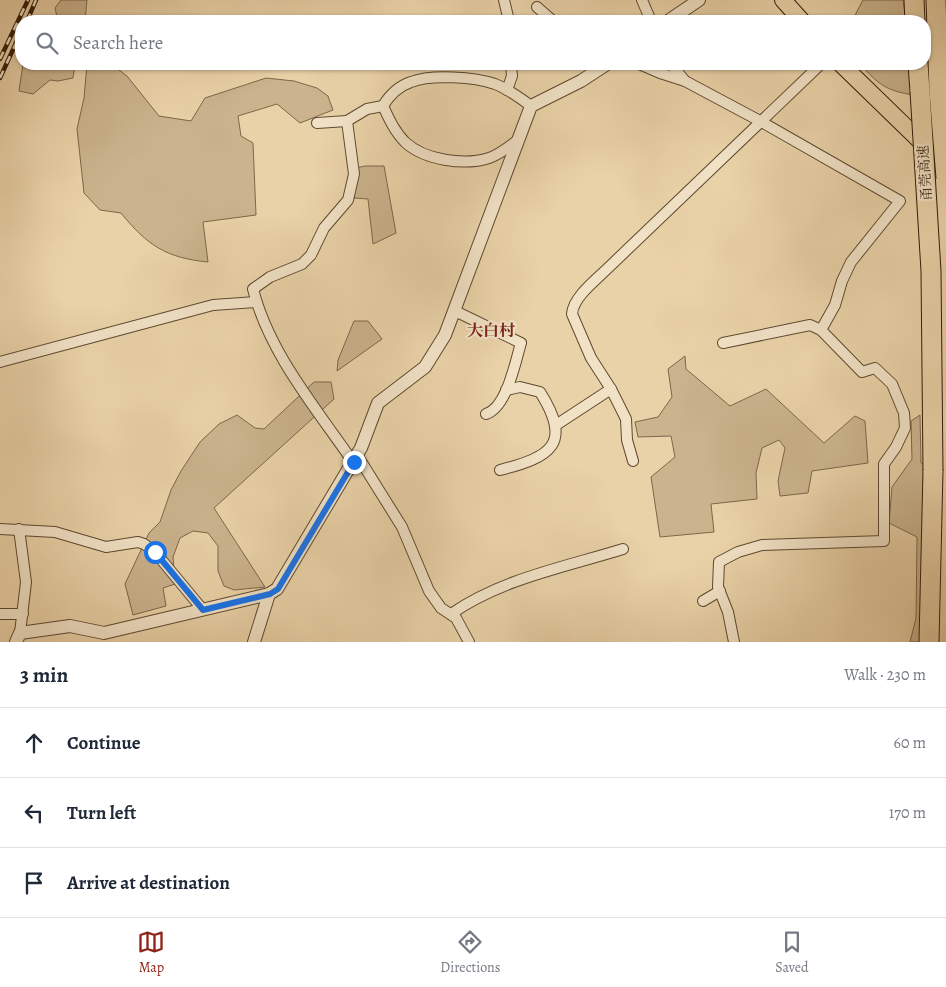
<!DOCTYPE html>
<html lang="en">
<head>
<meta charset="utf-8">
<style>
	body { margin:0; font-family:Alegreya,"Noto Serif SC",serif; background:#f6f6f7; color:#1f2937 }
	.stop { position:absolute; width:15px; height:15px; margin:-11px; border:4px solid #1a73e8; border-radius:50%; background:#fff }
	.stop.end { background:#1a73e8; border-color:#fff; box-shadow:0 1px 5px #0008 }
	.list { margin:0; padding:0; list-style:none }
	h2 { display:flex; justify-content:space-between; align-items:center; height:65px; margin:0; padding:0 20px; font-size:21px }
	h2 small { font-size:16px; font-weight:400; color:#747a83 }
	.list li { display:grid; grid-template-columns:32px 1fr auto; gap:15px; align-items:center; box-sizing:border-box; height:70px; padding:0 20px; border-top:1px solid #e0e1e3 }
	.list b { display:block; font-size:19px; white-space:nowrap }
	.list em { font-size:16px; font-style:normal; color:#747a83 }
	.icon { flex:none; width:28px; height:28px; fill:none; stroke:currentColor; stroke-width:2; stroke-linecap:round; stroke-linejoin:round }
	.map { position:relative; flex:none; width:946px; height:642px; overflow:hidden }
	.search { position:absolute; background:#fff; box-shadow:0 1px 4px #0004; left:15px; right:15px; top:15px; height:55px; display:flex; align-items:center; gap:12px; box-sizing:border-box; padding:0 18px; border-radius:20px; color:#747a83; font-size:19px }
	.sheet { height:275px; background:#fff }
	nav { display:flex; justify-content:space-around; align-items:center; box-sizing:border-box; height:70px; border-top:1px solid #e0e1e3; background:#fff; font-size:14px; color:#747a83 }
	nav a { display:grid; justify-items:center; gap:2px }
	nav .on { color:#8f2418 }
	.map>svg:first-child { display:block }
	.green { fill:#cab38d; stroke:#7c674a }
	.lines { fill:none; stroke-linecap:round; stroke-linejoin:round }
	.minor-casing { stroke:#5e4930; stroke-width:12 }
	.tertiary-casing { stroke:#5e4930; stroke-width:14 }
	.primary-casing { stroke:#2f1b08; stroke-width:18 }
	.motorway-casing { stroke:#2f1b08; stroke-width:21 }
	.minor { stroke:#f1e2c6; stroke-width:10 }
	.tertiary { stroke:#f1e2c6; stroke-width:12 }
	.primary { stroke:#ead2a8; stroke-width:16 }
	.motorway { stroke:#ead2a8; stroke-width:19 }
	.rail-casing { stroke:#2f1b08; stroke-width:4.5 }
	.rail { stroke:#f1e2c6; stroke-width:2.5; stroke-dasharray:8; stroke-linecap:butt }
	.motorway-bridge-casing { stroke:#2f1b08; stroke-width:21; stroke-linecap:butt }
	.motorway-bridge { stroke:#ead2a8; stroke-width:19 }
	.route { stroke:#1a73e8; stroke-width:6 }
	.labels { text-anchor:middle; dominant-baseline:central; stroke-width:4.5; stroke-linejoin:round; paint-order:stroke }
	.street-label { font-size:14px; fill:#2f1b08; stroke:#f1e2c6 }
	.quarter-label { font-size:16px; font-weight:bold; fill:#7a1f14; stroke:#f1e2c6 }
</style>
</head>
<body>
<div class="map">
<svg width="946" height="642" viewBox="0 0 946 642">
	<rect width="100%" height="100%" fill="#ead2a8"/>
	<filter id="stains"><feTurbulence type="fractalNoise" baseFrequency=".004" numOctaves="4"/><feColorMatrix values="0 0 0 0 .2 0 0 0 0 .09 0 0 0 0 .02 0 0 0 .5 -.17"/></filter>
	<radialGradient id="worn" r=".72"><stop offset=".6" stop-color="#630" stop-opacity="0"/><stop offset="1" stop-color="#630" stop-opacity=".3"/></radialGradient>
	<!-- green -->
	<g class="green">
		<path d="M61 0H87L85 21H58L55 8Z"/>
		<path d="M863 0H903L906 21H852Z"/>
		<path d="M23 64H75L73 78 58 81 50 80 33 94 19 91Z"/>
		<path d="M87 64H111L127 76 159 116 191 121 205 98 266 78 294 81 317 88 328 96 333 110 300 123 277 104 238 116 241 136 253 143 256 215 203 222 208 262C166 258 147 245 121 213L100 210 84 193 77 129 84 98Z"/>
		<path d="M860 64H910L914 95C886 91 878 84 860 64Z"/>
		<path d="M365 166H384L396 233 373 244 368 199 354 198 356 168Z"/>
		<path d="M354 321H368L382 339 337 371 338 360Z"/>
		<path d="M685 356 686 369 730 406 766 389 824 443 855 416 865 421 868 463 812 471 808 493 780 496 778 481 785 448 779 440 762 448 756 473 757 499 711 504 714 532 660 537 651 477 675 457 671 436 638 437 635 422 658 417 672 397 668 369Z"/>
		<path d="M314 382H331L334 399 214 508 265 587 234 590 224 586 218 571V546L208 533 193 531 180 538 173 557 175 584 163 588 166 606 133 615 125 584 149 533 160 522 171 490 181 471 200 442 219 424 237 415 255 428 264 429Z"/>
		<path d="M920 415 921 463 928 464 923 642H910L916 618 917 537 889 523 892 487 912 459 911 421Z"/>
	</g>
	<g class="lines">
		<defs>
			<g id="minor">
				<path d="M504 0 509 21"/>
				<path d="M642 0 651 21"/>
				<path d="M537 7 553 21"/>
				<path d="M639 64 660 73 685 81"/>
				<path d="M671 64 685 81 760 121 900 201 851 262 842 281 835 305 821 330"/>
				<path d="M507 90 512 76 511 64"/>
				<path d="M383 106C389 96 399 86 411 82 431 74 475 77 495 84 508 89 519 97 531 106"/>
				<path d="M347 121 354 174 348 200 324 228 311 255 302 264 270 277 253 289C269 353 316 408 353 462"/>
				<path d="M317 123 347 121 367 109 383 106C389 119 395 132 405 142 424 160 464 166 489 158 499 155 510 146 518 140"/>
				<path d="M455 311 521 343C515 363 507 407 486 414"/>
				<path d="M723 343 810 325 821 330 862 372 875 368 892 384 904 413 905 428 896 447 884 464V541L762 545 738 552 719 562 718 587 728 612 734 642"/>
				<path d="M0 362 213 305 256 302"/>
				<path d="M556 425 611 389"/>
				<path d="M357 455 402 527 429 591 441 608 456 618 469 642"/>
				<path d="M633 461 627 440 626 419 611 389 591 358 572 314C573 297 597 279 608 268L821 64"/>
				<path d="M500 470C551 457 573 444 540 392L520 387 506 390"/>
				<path d="M0 529 55 532 106 547 138 542 144 544 155 552 203 610"/>
				<path d="M19 529 26 582 20 633"/>
				<path d="M703 601 720 591"/>
				<path d="M0 614H23"/>
				<path d="M451 614C501 579 565 567 623 549"/>
			</g>
			<g id="tertiary">
				<path d="M668 21 699 0"/>
				<path d="M16 642 20 633 70 626 104 633 269 594 277 589 361 448 378 403 425 367 445 335 531 106 581 81 607 64"/>
				<path d="M254 642 269 594"/>
			</g>
			<g id="primary">
				<path d="M783 0 802 21"/>
				<path d="M841 64 946 166"/>
			</g>
			<g id="motorway">
				<path d="M914 0 915 21"/>
				<path d="M936 0 939 91"/>
				<path d="M918 64 920 91"/>
				<path d="M929 642 933 471"/>
			</g>
		</defs>
		<!-- minor casing -->
		<use href="#minor" class="minor-casing"/>
		<!-- tertiary casing -->
		<use href="#tertiary" class="tertiary-casing"/>
		<!-- primary casing -->
		<use href="#primary" class="primary-casing"/>
		<!-- motorway casing -->
		<use href="#motorway" class="motorway-casing"/>
		<!-- minor -->
		<use href="#minor" class="minor"/>
		<!-- tertiary -->
		<use href="#tertiary" class="tertiary"/>
		<!-- primary -->
		<use href="#primary" class="primary"/>
		<!-- motorway -->
		<use href="#motorway" class="motorway"/>
		<defs>
			<g id="rail">
				<path d="M27 21 36 0"/>
				<path d="M0 59 28 0"/>
				<path d="M0 78 21 32"/>
			</g>
		</defs>
		<!-- rail casing -->
		<use href="#rail" class="rail-casing"/>
		<!-- rail -->
		<use href="#rail" class="rail"/>
		<defs>
			<g id="motorway-bridge">
				<path d="M920 91 931 271 933 471"/>
				<path d="M939 91 946 178"/>
			</g>
		</defs>
		<!-- motorway-bridge casing -->
		<use href="#motorway-bridge" class="motorway-bridge-casing"/>
		<!-- motorway-bridge -->
		<use href="#motorway-bridge" class="motorway-bridge"/>
	</g>
	<g class="lines">
		<!-- route -->
		<path class="route" d="M155 552 203 610 270 594 278 589 354 462"/>
	</g>
	<g class="labels">
		<!-- street labels -->
		<g class="street-label">
			<text transform="translate(925 173) rotate(-94)">甬莞高速</text>
		</g>
		<!-- quarter labels -->
		<g class="quarter-label">
			<text x="491" y="331">大白村</text>
		</g>
	</g>
	<rect width="100%" height="100%" filter="url(#stains)"/>
	<rect width="100%" height="100%" fill="url(#worn)"/>
</svg>
<div class="stop" style="left:155px;top:552px"></div>
<div class="stop end" style="left:354px;top:462px"></div>
<div class="search"><svg class="icon" aria-label="search" viewBox="0 0 24 24"><circle cx="10" cy="10" r="6"/><path d="M15 15l6 6"/></svg>Search here</div>
</div>
<section class="sheet">
<h2>3 min<small>Walk · 230 m</small></h2>
<ul class="list">
<li><svg class="icon" aria-label="ahead" viewBox="0 0 24 24"><path d="M12 20V5M6 11l6-6 6 6"/></svg><div><b>Continue</b></div><em>60 m</em></li>
<li><svg class="icon" aria-label="left" viewBox="0 0 24 24"><path d="M17 20v-9H6M10 6l-5 5 5 5"/></svg><div><b>Turn left</b></div><em>170 m</em></li>
<li><svg class="icon" aria-label="arrive" viewBox="0 0 24 24"><path d="M6 21V4h12l-3 4 3 4H6"/></svg><div><b>Arrive at destination</b></div></li>
</ul>
</section>
<nav>
<a class="on"><svg class="icon" aria-label="map" viewBox="0 0 24 24"><path d="M3 6l6-2 6 2 6-2v14l-6 2-6-2-6 2zM9 4v14M15 6v14"/></svg>Map</a>
<a><svg class="icon" aria-label="directions" viewBox="0 0 24 24"><path d="M12 3l9 9-9 9-9-9zM9 14v-3h6M13 9l2 2-2 2"/></svg>Directions</a>
<a><svg class="icon" aria-label="saved" viewBox="0 0 24 24"><path d="M7 4h10v16l-5-4-5 4z"/></svg>Saved</a>
</nav>
</body>
</html>
